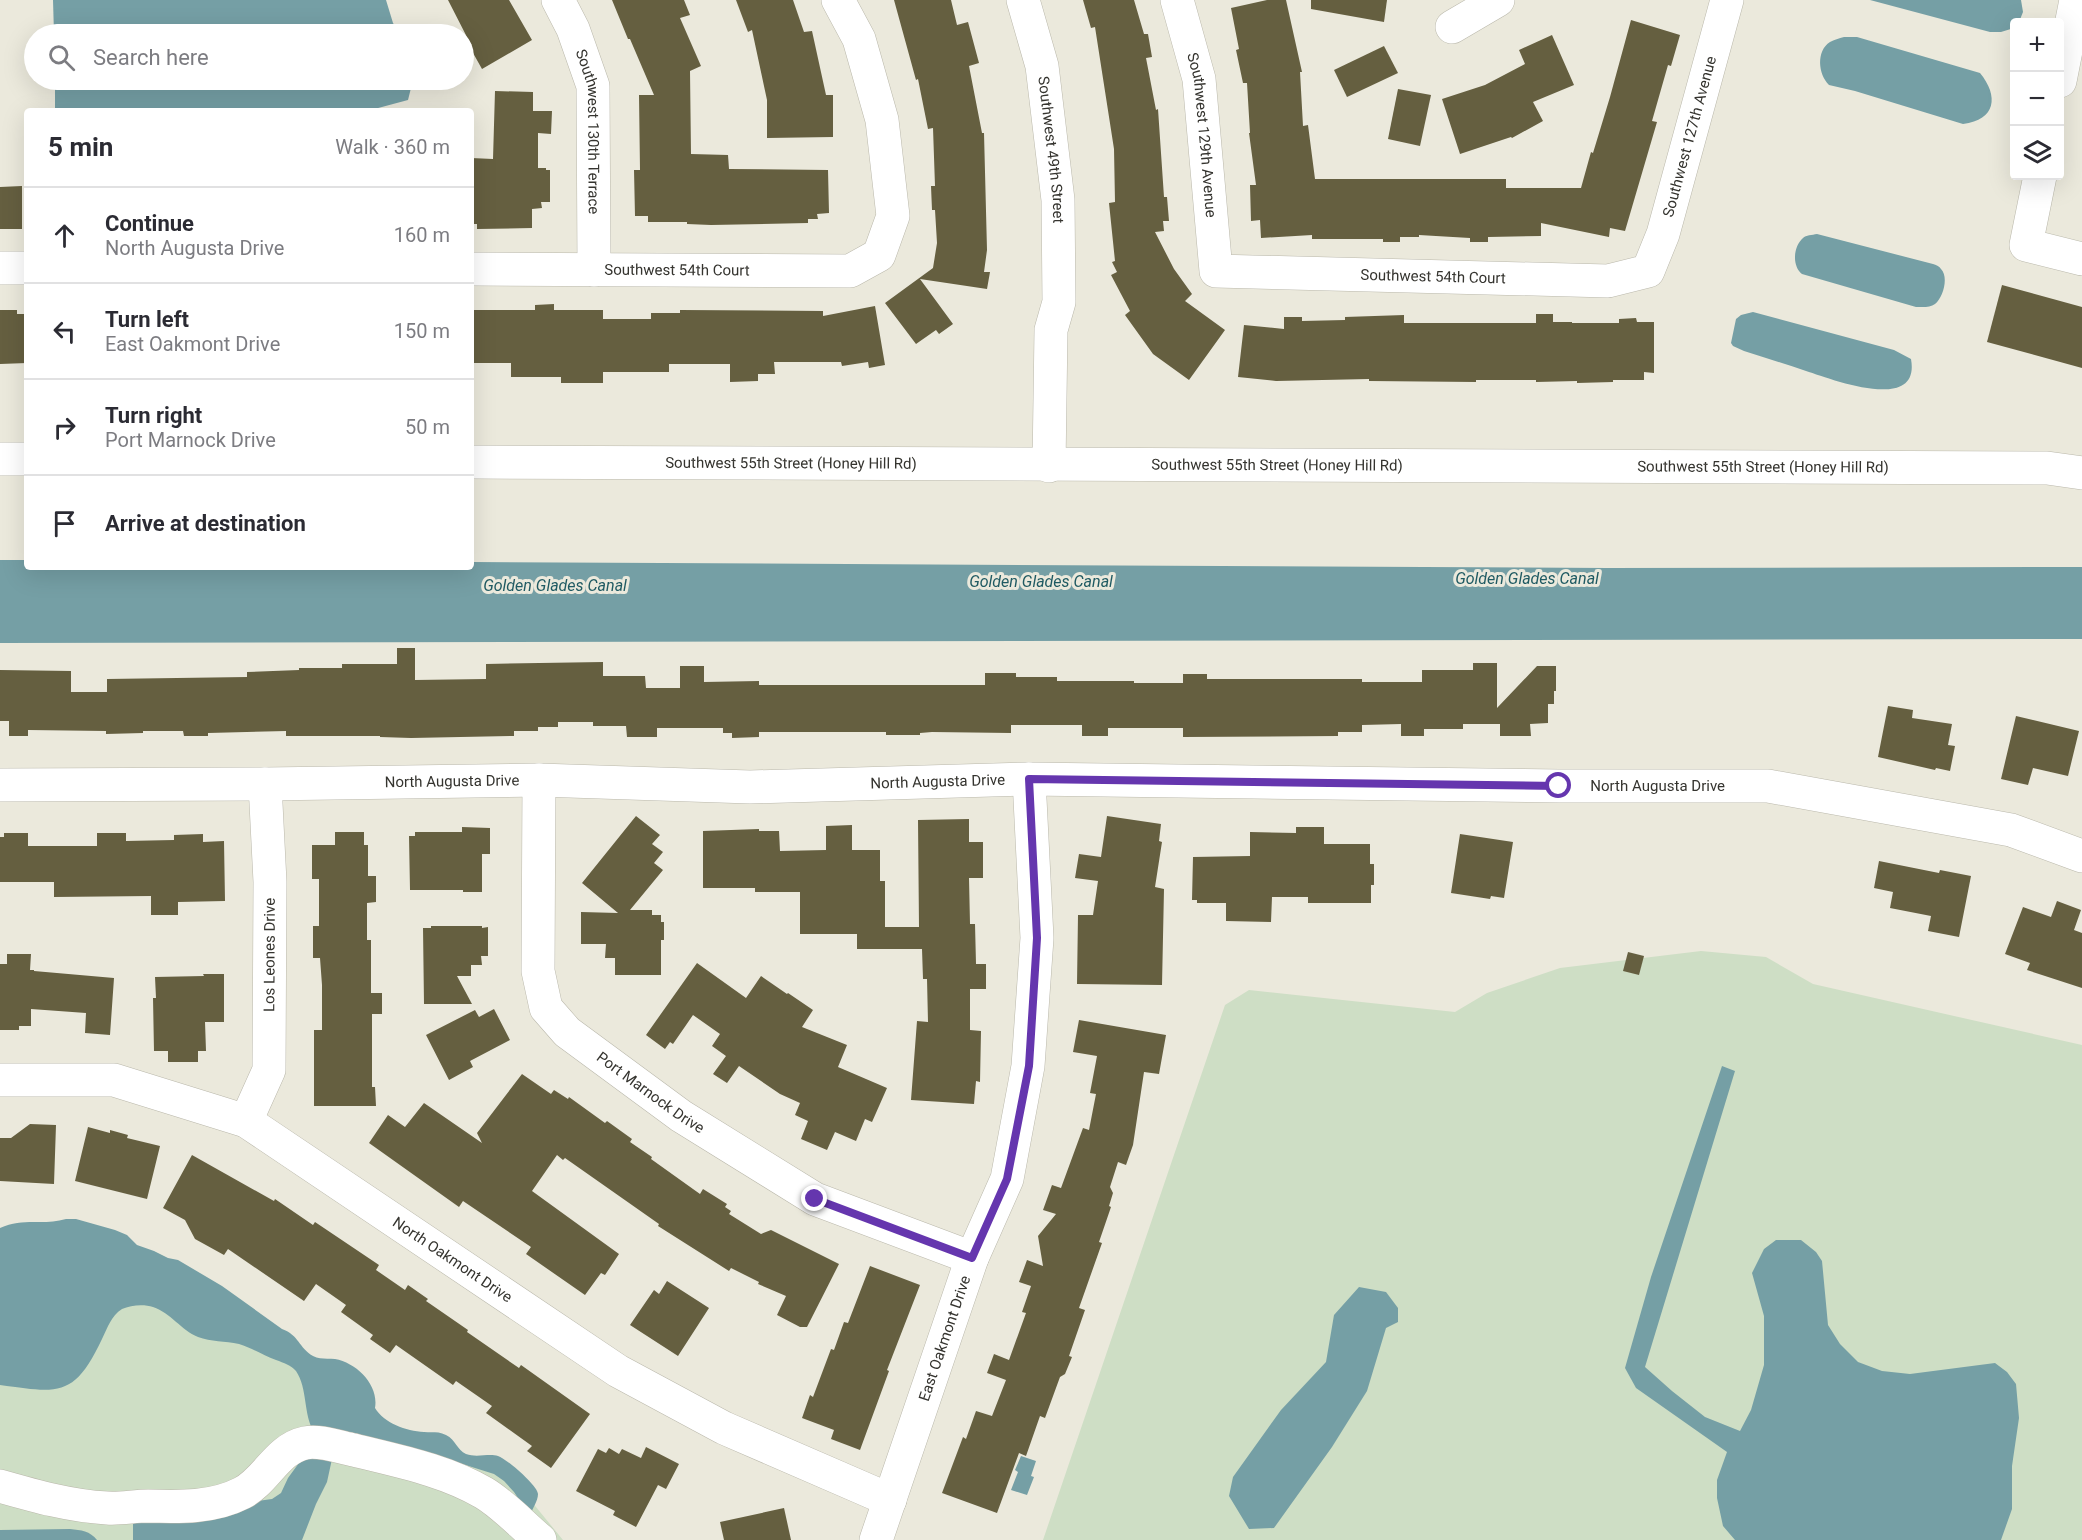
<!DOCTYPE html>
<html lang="en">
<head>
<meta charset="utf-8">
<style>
	body { margin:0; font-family:Roboto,sans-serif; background:#f7f7f7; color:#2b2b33 }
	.controls { position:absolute; right:18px; top:18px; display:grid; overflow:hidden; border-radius:6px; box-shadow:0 6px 24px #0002 }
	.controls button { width:54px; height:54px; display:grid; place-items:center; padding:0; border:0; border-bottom:2px solid #e1e1e2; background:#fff; color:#2b2b33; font:30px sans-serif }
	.stop { position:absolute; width:18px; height:18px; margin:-14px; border:4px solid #6536ae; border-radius:50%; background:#fff }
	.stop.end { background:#6536ae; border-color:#fff; box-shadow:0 2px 6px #0008 }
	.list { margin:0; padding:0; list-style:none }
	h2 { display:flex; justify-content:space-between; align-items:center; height:78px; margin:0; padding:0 24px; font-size:26px }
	h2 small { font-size:20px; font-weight:400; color:#7c7c81 }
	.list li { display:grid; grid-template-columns:39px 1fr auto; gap:18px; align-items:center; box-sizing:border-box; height:96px; padding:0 24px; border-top:2px solid #e1e1e2 }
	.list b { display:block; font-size:22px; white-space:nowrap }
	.list p { margin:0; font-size:20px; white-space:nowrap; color:#7c7c81 }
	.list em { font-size:20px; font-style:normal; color:#7c7c81 }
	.icon { flex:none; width:33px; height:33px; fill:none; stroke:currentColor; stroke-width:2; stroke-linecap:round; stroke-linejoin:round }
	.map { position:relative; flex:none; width:2082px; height:1540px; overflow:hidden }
	.search { position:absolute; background:#fff; box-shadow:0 6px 24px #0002; left:24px; top:24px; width:450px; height:66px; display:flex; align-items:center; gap:15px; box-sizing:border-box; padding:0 21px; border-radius:33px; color:#7c7c81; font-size:22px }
	.panel { position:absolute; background:#fff; box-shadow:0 6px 24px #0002; left:24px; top:108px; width:450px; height:462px; border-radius:6px }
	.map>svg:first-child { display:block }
	.green { fill:#cedec5 }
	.water { fill:#759fa5 }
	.building { fill:#655f40 }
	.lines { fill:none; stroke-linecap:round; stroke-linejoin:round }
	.minor-casing { stroke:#bab8ab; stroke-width:34 }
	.minor { stroke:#fff; stroke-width:33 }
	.route { stroke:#6536ae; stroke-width:8 }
	.labels { text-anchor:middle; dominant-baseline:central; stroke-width:6; stroke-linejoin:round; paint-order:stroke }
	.street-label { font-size:15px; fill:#35342f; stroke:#ebe9dc }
	.water-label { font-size:16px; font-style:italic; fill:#1f5a62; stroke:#ebe9dc }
</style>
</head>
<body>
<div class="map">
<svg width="2082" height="1540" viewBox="0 0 2082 1540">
	<rect width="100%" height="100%" fill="#ebe9dc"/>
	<!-- green -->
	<g class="green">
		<path d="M1701 951 1766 957 1813 984 2082 1045V1540H1043L1225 1005 1249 990 1455 1012 1487 993 1560 968Z"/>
		<path d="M0 1244 257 1325 365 1416 509 1474 563 1540H0Z"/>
	</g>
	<!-- water -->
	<g class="water">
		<path d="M53 0H386L393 23 400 34H54Z"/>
		<path d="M1870 0H2021L2023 12 2019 22H2014V28L2001 32H1990Z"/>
		<path d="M1844 37H1857L1980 73C1999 96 1996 120 1963 124L1855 91 1829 85C1818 74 1816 51 1830 42 1834 40 1839 38 1844 37Z"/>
		<path d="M55 80H413L408 100 367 111H61L55 108Z"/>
		<path d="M1817 234 1933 264C1936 265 1939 266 1941 269 1949 277 1943 298 1935 304 1930 308 1922 307 1916 307L1802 274C1792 266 1793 247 1803 238 1806 235 1812 235 1817 234Z"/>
		<path d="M1753 312 1894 350 1911 359C1921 414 1831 379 1806 371 1786 364 1765 358 1744 351L1733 346 1731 343 1736 319 1741 315Z"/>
		<path d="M0 560H27V567H471V562L1607 568 2082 567V639L0 643Z"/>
		<path d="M1722 1066 1735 1071 1645 1367 1672 1391 1705 1417 1740 1431 1751 1410 1764 1365V1316L1752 1273 1764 1249 1776 1240H1801L1816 1252 1822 1261 1828 1325 1840 1344 1858 1362 1882 1371 1910 1374 1995 1363 2007 1372 2016 1384 2019 1418 2012 1466V1509L2001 1540H1735L1723 1526 1717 1498V1480L1727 1452 1636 1388 1625 1368 1651 1277Z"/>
		<path d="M66 1219H76L115 1230 127 1235 137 1245 154 1251 168 1258 178 1260 222 1286 282 1329C299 1335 299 1348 313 1356 320 1360 327 1358 335 1359 357 1363 379 1385 375 1408 384 1423 406 1431 424 1432 432 1433 438 1431 446 1435 456 1440 457 1450 466 1454 477 1458 489 1453 498 1456 507 1459 538 1486 538 1494 538 1501 532 1509 530 1516L514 1492 504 1481 494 1474 456 1462 314 1432C303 1414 308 1389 296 1371 291 1365 284 1363 276 1360 263 1355 252 1348 239 1344 225 1341 211 1342 198 1337 181 1330 171 1313 153 1307 144 1304 131 1305 122 1309 111 1316 108 1327 102 1339 74 1398 59 1393 0 1385V1228C24 1217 43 1226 66 1219Z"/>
		<path d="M1359 1287 1386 1292 1398 1308V1322L1386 1328 1367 1391 1332 1447 1274 1528 1249 1529 1229 1496 1233 1477 1281 1410 1326 1362 1334 1315Z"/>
		<path d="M304 1456 332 1459 327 1482 316 1504 302 1540H133V1524L141 1518 272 1499 281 1493 288 1478Z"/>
		<path d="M1021 1456 1036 1461 1031 1476 1034 1477 1027 1495 1011 1490 1018 1472 1015 1470Z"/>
		<path d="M70 1529C81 1530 90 1531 97 1540H0V1530Z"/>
	</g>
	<!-- building -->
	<g class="building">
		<path d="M448 0H509L532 40 482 69 468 44 470 43Z"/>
		<path d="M612 0H684L690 15 680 18 701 66 690 71 691 154 728 155 729 169 828 170 829 213 817 214 818 219H808V223L711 225 687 224V222H648V216H635L634 170H640L639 95H654L630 39H628Z"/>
		<path d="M736 0H793L804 32 812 31 826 95H833V137L767 138V100L752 30 748 32Z"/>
		<path d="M894 0H951L957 25 968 22 979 63 969 66 982 133H984L987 250 984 272H990L987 289 920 279 953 324 939 334 936 330 916 344 885 303 933 268 937 243 935 210H932L931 186H935L933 128 928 129 918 79 916 80Z"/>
		<path d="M1083 0H1134L1144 34H1148L1152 57 1146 58 1156 110 1158 109 1164 197H1167L1169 221H1163L1164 231 1155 232 1174 269 1192 294 1185 301 1225 330 1189 380 1153 354 1125 315 1130 311 1111 275 1117 272 1112 262 1115 261 1109 203 1115 202 1114 149 1095 27 1091 28Z"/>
		<path d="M1267 0H1286L1302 72H1300L1303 126 1308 125 1315 179H1506V188H1581L1591 152 1593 153 1610 97 1631 20 1680 35 1671 66 1668 65 1652 121 1657 122 1625 231 1610 228 1609 237 1541 223V236L1488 237V242H1470V238L1419 235V237H1400V242H1383V239H1312V235L1261 238 1260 220 1251 221 1250 185H1256L1249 133H1250L1247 83H1243L1236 50 1239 49 1231 8Z"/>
		<path d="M1311 0H1387L1384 22 1311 9Z"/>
		<path d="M1552 35 1574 85 1533 102 1543 121 1512 138 1511 137 1460 154 1442 99 1485 85 1525 64 1519 50Z"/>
		<path d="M1384 46 1398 73 1347 97 1334 70Z"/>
		<path d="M1398 89 1431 95 1420 146 1388 139Z"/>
		<path d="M495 91 533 92V111H552L551 134 538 133V168H546V170H550V202H541L542 208 532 209V228L477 229V224H471V158L493 159Z"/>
		<path d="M22 186V229H0V187Z"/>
		<path d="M2002 285 2082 307V368L1987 342Z"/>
		<path d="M554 304V310H603V319H651V313H680V310L823 311V316L875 306 885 365 869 368 868 362 842 366 841 362H774L775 374H758V381L730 382V364H669V372H603V383H561V377H511V363H471V310H535V305Z"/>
		<path d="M0 310H17V314H27V363L0 364Z"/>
		<path d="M1536 314H1553V322H1572V323H1619V319L1636 318 1637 322H1654V373L1644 372V380H1613V382L1577 383V381L1536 382V380H1476V382L1369 381V379L1276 381 1238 377 1244 325 1284 329V317H1302V321L1345 320V317L1404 315V323H1536Z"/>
		<path d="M397 648H415V680L486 679V664L603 662V676H645L646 688H680V666H704V682L759 681V685H985V673H1016V677H1057V681H1134V683H1183V674H1207V679H1362V682H1422V670H1473V663H1497V708L1537 666H1556V691H1554V704H1548V723L1530 724 1531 736H1500V724H1463V729H1424V736H1401V724L1362 725V732H1338V736L1183 737V728H1108V736H1082V725H1011V733L932 732 920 733V735H886V732H759V737L732 738V733H723V728H657V737H627L626 726H593V722H558V727H538V731H514V736L411 738 380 737V736H286V731L208 733V736H184L183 731H143V733L106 734V731L28 730V736H9V721H0V670L71 671V692H107V679L247 677V672L299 670V668H342V664H397Z"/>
		<path d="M1888 706 1913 710 1912 718 1952 724 1948 745 1955 746 1950 771 1936 768 1935 770 1878 757Z"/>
		<path d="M2016 716 2079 731 2068 776 2033 768 2028 785 2001 779Z"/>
		<path d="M636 816 660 835 652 844 663 852 654 863 663 870 630 910H652V915H661V922H664V940H661V975H615V958H605L606 944H581V912L618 913 582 883Z"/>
		<path d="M1107 816 1161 824 1159 841 1162 842 1155 887 1164 889 1162 985 1077 984 1078 915H1093L1098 881 1075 878 1079 854 1101 857Z"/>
		<path d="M969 819V842H983V878H969L970 924H975L976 964H986V989H970V1030L981 1031 980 1082 976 1081 974 1104 911 1100 917 1021 928 1022 927 979H923L922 949H857V934H800V892H755V888H703V831L759 829V831H779L780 851 826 850V826L852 825V850H880V881H885V927H919L918 820Z"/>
		<path d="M462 827 490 828V854H482V892H463V890H410L409 836H415V832H462Z"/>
		<path d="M1296 827H1324V844H1370V864H1374V885H1371V903H1308V897H1272L1271 922 1226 921V903H1197V900H1192L1193 857 1250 856V832L1296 833Z"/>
		<path d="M335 832H364V845H368V876H376V902L367 903V940H371V993H382V1014H372V1087H375L376 1106H314V1030H322V985L320 958H313V926H319V879H312V845H335Z"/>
		<path d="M4 833H28V846H97V833H126V841L174 840V835L203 834V842L224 841 225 901 178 902V915H151V896L54 897V882H0V837H4Z"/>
		<path d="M1460 834 1513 842 1504 898 1491 896 1490 899 1451 893Z"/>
		<path d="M1879 861 1939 873 1940 870 1971 876 1959 937 1928 931 1931 916 1890 908 1893 892 1874 888Z"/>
		<path d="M2057 901 2081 910 2074 930 2082 933V988L2027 970 2030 963 2005 954 2023 907 2051 917Z"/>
		<path d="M431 926H482V928L488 927V956H481L482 965H471V976H457L472 1004H424L423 928H431Z"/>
		<path d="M1628 952 1644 956 1639 975 1623 971Z"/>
		<path d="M7 954H31L30 970H34V971L114 978 110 1035 85 1033 86 1013 31 1009V1026H19V1030H0V964H7Z"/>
		<path d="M697 963 746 998 761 976 787 994 788 993 813 1010 802 1027 847 1045 838 1067 887 1088 872 1122 865 1119 856 1141 835 1132 827 1150 801 1139 808 1121 795 1115 800 1103 780 1094 739 1066 727 1083 713 1074 726 1056 712 1046 720 1034 693 1015 673 1044 670 1042 665 1049 646 1035Z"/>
		<path d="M203 974H224V1022H205L206 1051H198V1062H168V1051H154L153 998H156L155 977 204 976Z"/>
		<path d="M494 1009 510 1040 470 1061 473 1067 449 1080 426 1035 475 1010 479 1017Z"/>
		<path d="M1079 1020 1166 1035 1159 1074 1144 1072 1133 1145 1126 1165 1118 1162 1110 1187 1113 1193 1109 1206 1111 1207 1099 1242 1102 1243 1079 1308 1085 1310 1069 1356 1072 1357 1065 1374 1060 1377 1045 1418 1040 1416 1026 1456 1019 1453 997 1513 942 1493 963 1437 966 1439 976 1411 992 1416 1006 1380 987 1373 994 1354 1009 1360 1026 1313 1022 1312 1031 1286 1019 1282 1027 1260 1043 1266 1038 1236 1056 1214 1043 1210 1052 1185 1061 1188 1083 1128 1089 1130 1096 1094 1090 1093 1097 1056 1073 1052Z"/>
		<path d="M522 1074 551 1094 554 1090 568 1099 569 1097 605 1123 607 1121 632 1139 630 1142 652 1157 651 1159 700 1194 703 1189 727 1204 725 1207 731 1211 729 1214 761 1234 771 1230 839 1264 807 1327H800L777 1315 786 1296 758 1284 759 1282 731 1268 729 1271 658 1226 659 1224 565 1158 563 1160 557 1155 532 1191 619 1254 605 1275 601 1273 585 1295 526 1254 531 1247 463 1201 459 1207 369 1143 388 1115 405 1127 424 1103 482 1143 477 1133Z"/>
		<path d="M30 1124 56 1125 54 1184 0 1181V1138H11Z"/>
		<path d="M88 1127 110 1133V1130L128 1135 127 1138 160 1146 147 1199 75 1181Z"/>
		<path d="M192 1155 274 1201 275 1199 313 1225 315 1222 379 1265 376 1270 405 1290 408 1285 428 1299 426 1301 468 1330 467 1332 519 1368 521 1365 590 1414 551 1468 527 1451 532 1446 486 1413 492 1406 456 1381 453 1385 396 1345 390 1353 370 1339 373 1335 341 1312 346 1305 316 1284 304 1301 228 1249 224 1255 195 1239 185 1220 163 1208Z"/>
		<path d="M870 1266 920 1285 887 1370 889 1371 860 1450 831 1439 834 1430 802 1418 810 1395 813 1397 831 1349 834 1350 844 1322 848 1323Z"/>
		<path d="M667 1281 709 1308 678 1356 630 1325 654 1290 659 1294Z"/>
		<path d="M646 1447 679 1464 666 1489 658 1485 636 1527 613 1515 615 1511 576 1491 598 1449 606 1453 609 1448 619 1454 622 1449 641 1458Z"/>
		<path d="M784 1508 791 1540H724L720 1522Z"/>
	</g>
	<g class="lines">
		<defs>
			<g id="minor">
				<path id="s1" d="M558 0 573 29 593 86 594 270"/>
				<path id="s2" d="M1023 0 1042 66 1058 200 1059 302 1051 330 1049 466"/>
				<path id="s3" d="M1177 0 1199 79 1216 271 1608 281 1648 271 1663 234 1727 0"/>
				<path d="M1452 27 1498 0"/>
				<path d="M2060 81 2076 0"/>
				<path d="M2040 176 2026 245 2082 259"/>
				<path d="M0 268H27"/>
				<path id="s4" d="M471 269 850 271 879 255 893 216 882 120 859 39 838 0"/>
				<path d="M0 459H27"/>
				<path id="s5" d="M471 462 2047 468 2082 473"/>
				<path id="s6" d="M539 780 538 971 546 1008 567 1032 681 1116 815 1199 972 1258"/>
				<path id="s7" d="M0 785 265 784 539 780 750 787 1029 779 1559 786H1768L2011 830 2082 856"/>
				<path id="s8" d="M0 1080H114L246 1121 618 1371 724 1428 890 1500"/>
				<path id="s9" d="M246 1121 269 1070 270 882 265 784"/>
				<path d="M0 1486C35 1496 70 1506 107 1508 121 1509 134 1506 148 1506 180 1507 213 1508 242 1493 266 1481 277 1449 305 1443 320 1440 339 1447 354 1450 398 1461 445 1470 484 1493 504 1505 522 1525 540 1540"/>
				<path id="s10" d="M876 1540 972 1258 1007 1179 1028 1066 1037 938 1029 779"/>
			</g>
		</defs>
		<!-- minor casing -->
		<use href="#minor" class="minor-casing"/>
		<!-- minor -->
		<use href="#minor" class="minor"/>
	</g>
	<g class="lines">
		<!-- route -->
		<path class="route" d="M815 1199 972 1258 1007 1179 1029 1066 1037 938 1029 779 1559 786"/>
	</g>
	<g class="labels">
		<!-- street labels -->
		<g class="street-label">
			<text stroke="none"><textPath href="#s1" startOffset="138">Southwest 130th Terrace</textPath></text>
			<text stroke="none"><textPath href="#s3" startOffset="138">Southwest 129th Avenue</textPath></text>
			<text stroke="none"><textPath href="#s3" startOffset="849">Southwest 127th Avenue</textPath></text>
			<text stroke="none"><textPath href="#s2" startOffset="153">Southwest 49th Street</textPath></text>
			<text stroke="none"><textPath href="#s4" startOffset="206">Southwest 54th Court</textPath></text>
			<text stroke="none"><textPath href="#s3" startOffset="492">Southwest 54th Court</textPath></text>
			<text stroke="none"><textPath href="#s5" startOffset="320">Southwest 55th Street (Honey Hill Rd)</textPath></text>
			<text stroke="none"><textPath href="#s5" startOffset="806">Southwest 55th Street (Honey Hill Rd)</textPath></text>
			<text stroke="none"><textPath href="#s5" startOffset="1292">Southwest 55th Street (Honey Hill Rd)</textPath></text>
			<text stroke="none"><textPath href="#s7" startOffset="452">North Augusta Drive</textPath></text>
			<text stroke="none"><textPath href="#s7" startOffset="938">North Augusta Drive</textPath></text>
			<text stroke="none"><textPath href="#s7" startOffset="1658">North Augusta Drive</textPath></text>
			<text stroke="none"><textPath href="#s9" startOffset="171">Los Leones Drive</textPath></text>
			<text stroke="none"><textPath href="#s6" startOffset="364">Port Marnock Drive</textPath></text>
			<text stroke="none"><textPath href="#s8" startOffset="501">North Oakmont Drive</textPath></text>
			<text stroke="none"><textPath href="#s10" startOffset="213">East Oakmont Drive</textPath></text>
		</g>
		<!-- water labels -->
		<g class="water-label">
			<text x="1527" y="578">Golden Glades Canal</text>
			<text x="1041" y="581">Golden Glades Canal</text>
			<text x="555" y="585">Golden Glades Canal</text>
		</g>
	</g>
</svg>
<div class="controls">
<button>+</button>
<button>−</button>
<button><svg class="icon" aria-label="layers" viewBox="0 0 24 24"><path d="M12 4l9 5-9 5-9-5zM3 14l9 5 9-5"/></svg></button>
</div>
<div class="stop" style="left:1559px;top:786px"></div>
<div class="stop end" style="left:815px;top:1199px"></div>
<div class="search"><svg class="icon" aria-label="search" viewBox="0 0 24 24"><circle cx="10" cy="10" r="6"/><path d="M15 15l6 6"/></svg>Search here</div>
<section class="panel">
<h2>5 min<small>Walk · 360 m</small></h2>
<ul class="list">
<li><svg class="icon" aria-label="ahead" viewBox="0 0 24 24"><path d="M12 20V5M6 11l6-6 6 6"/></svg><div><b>Continue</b><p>North Augusta Drive</p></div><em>160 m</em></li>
<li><svg class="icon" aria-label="left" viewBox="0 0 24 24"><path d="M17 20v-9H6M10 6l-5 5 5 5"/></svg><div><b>Turn left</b><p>East Oakmont Drive</p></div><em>150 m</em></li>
<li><svg class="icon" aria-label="right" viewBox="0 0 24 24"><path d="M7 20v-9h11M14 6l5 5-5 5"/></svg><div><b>Turn right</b><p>Port Marnock Drive</p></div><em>50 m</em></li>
<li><svg class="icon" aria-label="arrive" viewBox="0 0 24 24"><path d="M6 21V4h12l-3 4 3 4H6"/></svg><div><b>Arrive at destination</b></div></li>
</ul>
</section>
</div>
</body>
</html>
